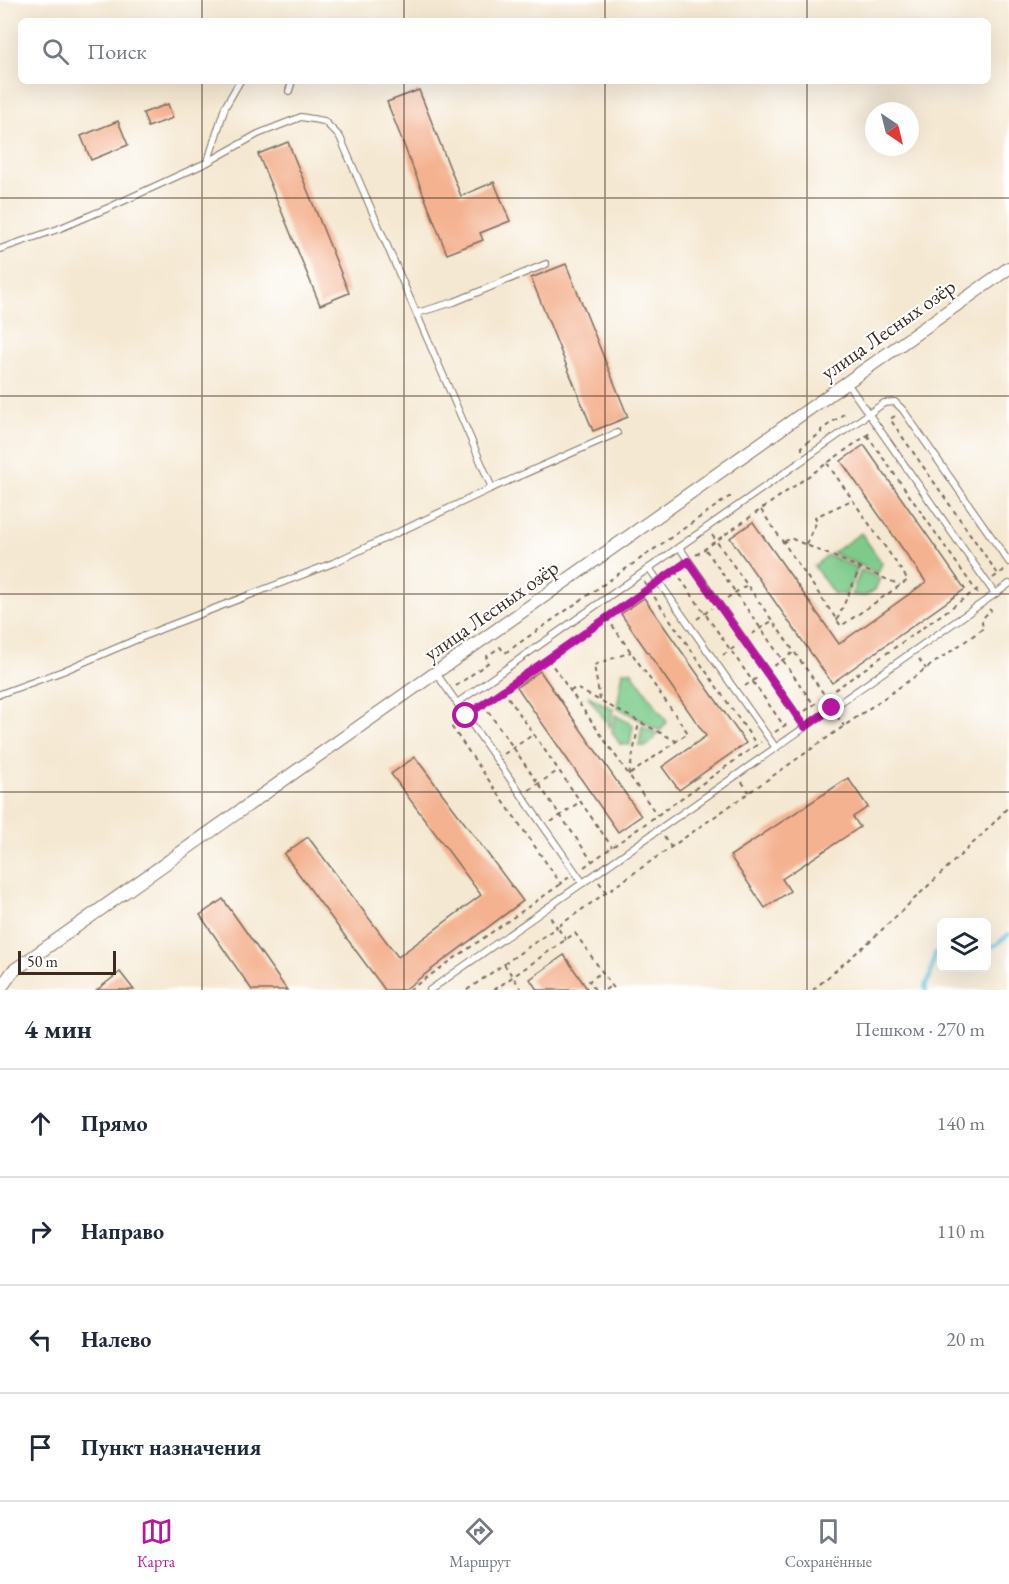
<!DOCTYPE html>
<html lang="ru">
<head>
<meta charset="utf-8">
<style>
	body { margin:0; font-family:"EB Garamond",serif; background:#f6f6f7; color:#1f2937 }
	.controls { position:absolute; right:18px; bottom:18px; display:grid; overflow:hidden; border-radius:9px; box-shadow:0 6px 24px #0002 }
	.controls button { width:54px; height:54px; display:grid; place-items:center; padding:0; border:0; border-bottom:2px solid #e0e1e3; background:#fff; color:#1f2937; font:30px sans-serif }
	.compass { position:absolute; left:865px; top:102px; width:54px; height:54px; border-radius:50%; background:#fff; box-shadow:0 6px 24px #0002; rotate:145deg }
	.scale { position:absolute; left:18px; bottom:15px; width:98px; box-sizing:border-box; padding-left:6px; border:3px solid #3b2a1e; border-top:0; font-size:16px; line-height:21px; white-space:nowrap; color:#3b2a1e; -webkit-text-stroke:4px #fff; paint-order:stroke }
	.stop { position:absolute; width:18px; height:18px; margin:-14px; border:4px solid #b5179e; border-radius:50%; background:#fff }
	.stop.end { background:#b5179e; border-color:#fff; box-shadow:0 2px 6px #0008 }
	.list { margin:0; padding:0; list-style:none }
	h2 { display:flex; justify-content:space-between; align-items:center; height:78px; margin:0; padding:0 24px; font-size:26px }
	h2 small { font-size:20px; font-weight:400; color:#747a83 }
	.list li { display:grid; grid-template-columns:39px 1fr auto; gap:18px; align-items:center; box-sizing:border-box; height:108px; padding:0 24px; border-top:2px solid #e0e1e3 }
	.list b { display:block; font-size:22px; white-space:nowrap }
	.list em { font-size:20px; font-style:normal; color:#747a83 }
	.icon { flex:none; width:33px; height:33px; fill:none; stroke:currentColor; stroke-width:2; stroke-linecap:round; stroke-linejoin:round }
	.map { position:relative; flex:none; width:1009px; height:990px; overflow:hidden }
	.search { position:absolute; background:#fff; box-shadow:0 6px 24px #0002; left:18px; right:18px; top:18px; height:66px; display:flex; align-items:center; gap:15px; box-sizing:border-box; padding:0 21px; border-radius:9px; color:#747a83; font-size:22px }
	.sheet { height:510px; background:#fff }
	nav { display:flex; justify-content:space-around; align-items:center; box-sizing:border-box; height:84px; border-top:2px solid #e0e1e3; background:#fff; font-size:16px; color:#747a83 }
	nav a { display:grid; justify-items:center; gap:3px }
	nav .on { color:#b5179e }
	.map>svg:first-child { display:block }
	.green { fill:#7dcb8b; stroke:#5c7a54; stroke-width:1.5 }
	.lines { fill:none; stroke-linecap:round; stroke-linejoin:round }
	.stream { stroke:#5dc5d9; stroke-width:4 }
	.building { fill:#f4b291 }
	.lane-casing { stroke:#7c6c5d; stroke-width:8 }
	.street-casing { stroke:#7c6c5d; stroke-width:14 }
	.path { stroke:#7c6c5d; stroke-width:2; stroke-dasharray:4.5 4.5; stroke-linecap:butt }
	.lane { stroke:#fff; stroke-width:6 }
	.street { stroke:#fff; stroke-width:12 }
	.route { stroke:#b5179e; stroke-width:8 }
	.grid { fill:none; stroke:#3b2a1e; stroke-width:1.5; stroke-opacity:0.55 }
	.labels { text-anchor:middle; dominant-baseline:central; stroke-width:4.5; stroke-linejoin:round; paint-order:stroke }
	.street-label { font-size:21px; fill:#3b2a1e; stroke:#fff }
</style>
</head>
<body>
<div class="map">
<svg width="1009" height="990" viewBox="0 0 1009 990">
	<rect width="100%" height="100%" fill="#fff"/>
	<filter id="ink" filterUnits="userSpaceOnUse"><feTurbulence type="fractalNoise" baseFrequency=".0167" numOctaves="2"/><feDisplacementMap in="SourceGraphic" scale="12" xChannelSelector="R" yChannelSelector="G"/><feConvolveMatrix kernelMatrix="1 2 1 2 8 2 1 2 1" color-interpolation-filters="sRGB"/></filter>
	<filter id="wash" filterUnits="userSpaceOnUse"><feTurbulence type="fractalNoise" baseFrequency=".008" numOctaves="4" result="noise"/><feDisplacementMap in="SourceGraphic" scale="24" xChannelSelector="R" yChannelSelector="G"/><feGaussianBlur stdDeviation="1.35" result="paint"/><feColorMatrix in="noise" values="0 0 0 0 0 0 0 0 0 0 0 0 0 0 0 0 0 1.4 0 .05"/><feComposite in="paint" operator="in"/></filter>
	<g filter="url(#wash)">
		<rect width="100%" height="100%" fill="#f5e8d2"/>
		<!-- green -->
		<g class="green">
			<path d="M861 533 882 563 878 573 832 553Z"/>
			<path d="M828 555 858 568 846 595 834 594 814 566Z"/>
			<path d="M861 570 880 578 875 590 865 596 851 595Z"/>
			<path d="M623 671H631L667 722 660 731 617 707Z"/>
			<path d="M588 696 613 709 610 727Z"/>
			<path d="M615 715 633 725 630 745 620 744 612 732Z"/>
			<path d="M642 726 658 734 647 746H639Z"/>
		</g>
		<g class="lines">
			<!-- stream -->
			<g class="stream">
				<path d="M986 947 996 945 1009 934"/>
				<path d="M926 990 925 986 930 977 935 953 942 952"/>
			</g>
		</g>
		<g id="blocks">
			<!-- building -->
			<g class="building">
				<path d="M419 90 461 196 494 182 510 221 480 233 483 240 447 254 387 102Z"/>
				<path d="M168 104 173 118 148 127 143 113Z"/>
				<path d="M118 121 128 145 91 160 81 136Z"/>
				<path d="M288 142 349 293 320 305 258 154Z"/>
				<path d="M566 264 628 417 593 431 531 278Z"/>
				<path d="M864 445 965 589 832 683 730 538 753 522 839 644 926 582 841 461Z"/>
				<path d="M644 598 746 743 679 790 662 767 706 736 621 614Z"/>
				<path d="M540 671 641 816 618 832 517 687Z"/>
				<path d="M415 757 523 901 404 990H385L284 854 308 837 398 957 481 895 391 774Z"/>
				<path d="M848 778 868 807 853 817 860 827 782 879 790 891 765 908 730 856Z"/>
				<path d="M223 899 287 990H252L200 915Z"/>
				<path d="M564 955 588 990H537L530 979Z"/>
				<path d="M120 972 134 990H97Z"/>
			</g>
		</g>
	</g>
	<g filter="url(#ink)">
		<use href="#blocks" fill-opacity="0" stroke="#7c6c5d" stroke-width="1.5"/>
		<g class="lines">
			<defs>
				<g id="lane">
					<path d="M289 91 292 81"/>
					<path d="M208 161 225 107 240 81"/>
					<path d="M0 249 58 229 108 208 208 162 258 134 301 117 324 121 340 137 492 488 617 433"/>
					<path d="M417 313 454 302 546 264"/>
					<path d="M679 547 805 727"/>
					<path d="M649 568 776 748"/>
					<path d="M995 594 1009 584"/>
					<path d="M436 673 457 703"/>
					<path d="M0 694 63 671 161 629 333 563 492 488"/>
					<path d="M583 883 457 703 884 403 895 402 903 410 1009 562"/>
					<path d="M430 990 995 594 847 383"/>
				</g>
				<path id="street" d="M0 989 13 971 1009 268"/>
			</defs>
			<!-- lane casing -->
			<use href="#lane" class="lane-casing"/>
			<!-- street casing -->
			<use href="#street" class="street-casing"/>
			<!-- path -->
			<g class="path">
				<path d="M895 416 890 419 998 574"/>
				<path d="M867 435 979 595"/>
				<path d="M802 450V446L821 433V430L845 413 847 416"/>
				<path d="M761 510 841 626 908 580 827 463"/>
				<path d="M712 535 826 697"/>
				<path d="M784 542 790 538 900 585"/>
				<path d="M806 544 817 521 815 517 852 500"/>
				<path d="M706 550 814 705"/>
				<path d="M696 555 870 433"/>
				<path d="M675 571 784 726"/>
				<path d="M666 576 681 565"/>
				<path d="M993 578 1006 569"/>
				<path d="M644 582 757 745"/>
				<path d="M727 598 747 585"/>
				<path d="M607 618 688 733 629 775"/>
				<path d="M697 619 712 608"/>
				<path d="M837 620 860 568"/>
				<path d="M752 634 772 621"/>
				<path d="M723 655 738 645"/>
				<path d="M548 659 657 815"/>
				<path d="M919 659 926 669"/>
				<path d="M774 666 794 652"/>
				<path d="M456 686 489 662 486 657 500 647 505 653 729 497H732"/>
				<path d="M745 686 760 676"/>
				<path d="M503 690 612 847"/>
				<path d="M570 691 576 688 676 741"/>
				<path d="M600 700 594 665 631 652"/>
				<path d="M483 704 592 861"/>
				<path d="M475 710 652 586"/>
				<path d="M805 711 979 588"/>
				<path d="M837 716 844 726"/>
				<path d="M458 722 451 726 561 884 569 877"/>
				<path d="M775 732 790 722"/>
				<path d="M504 754 534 734"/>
				<path d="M629 775 639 722"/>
				<path d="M742 782 749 792"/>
				<path d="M529 790 559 770"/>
				<path d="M551 822 581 801"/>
				<path d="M664 837 671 847"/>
				<path d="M584 867 761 742"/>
				<path d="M599 882 606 892"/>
				<path d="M566 940 557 927 984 628C979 620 984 616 991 611L989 609"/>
				<path d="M504 964 522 990"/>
				<path d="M409 990 561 884"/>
				<path d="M467 990 557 927 550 917"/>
				<path d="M494 990 575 933 615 990"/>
				<path d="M595 990 589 981 602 972"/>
				<path d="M605 990 612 985"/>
				<path d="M813 990 870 941 989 828 1009 806"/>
			</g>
			<!-- lane -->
			<use href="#lane" class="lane"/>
			<!-- street -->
			<use href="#street" class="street"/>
		</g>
	</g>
	<g class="lines" filter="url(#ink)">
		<!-- route -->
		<path class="route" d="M466 716 688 561 805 727 832 708"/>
	</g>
	<!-- grid -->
	<path class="grid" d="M202 0V21M404 0V21M605 0V21M807 0V21M202 81V990M404 81V990M605 81V990M807 81V990M0 198H1009M0 396H1009M0 594H1009M0 792H1009"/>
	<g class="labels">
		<!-- street labels -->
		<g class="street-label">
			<text transform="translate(888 329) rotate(-35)">улица Лесных озёр</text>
			<text transform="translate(491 610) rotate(-35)">улица Лесных озёр</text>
		</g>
	</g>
</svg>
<div class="controls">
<button><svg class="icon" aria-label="layers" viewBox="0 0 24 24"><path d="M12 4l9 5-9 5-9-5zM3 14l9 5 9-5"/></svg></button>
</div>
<svg class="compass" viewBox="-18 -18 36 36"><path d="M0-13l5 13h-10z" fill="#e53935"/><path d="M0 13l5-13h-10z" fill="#747a83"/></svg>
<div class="scale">50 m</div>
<div class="stop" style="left:466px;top:716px"></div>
<div class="stop end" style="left:832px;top:708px"></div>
<div class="search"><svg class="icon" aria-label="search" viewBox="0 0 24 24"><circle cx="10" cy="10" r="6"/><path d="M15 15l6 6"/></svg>Поиск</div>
</div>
<section class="sheet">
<h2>4 мин<small>Пешком · 270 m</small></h2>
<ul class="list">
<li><svg class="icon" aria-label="ahead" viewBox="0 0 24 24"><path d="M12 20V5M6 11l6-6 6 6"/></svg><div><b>Прямо</b></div><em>140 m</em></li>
<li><svg class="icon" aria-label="right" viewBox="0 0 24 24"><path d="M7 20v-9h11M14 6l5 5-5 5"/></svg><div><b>Направо</b></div><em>110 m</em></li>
<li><svg class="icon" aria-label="left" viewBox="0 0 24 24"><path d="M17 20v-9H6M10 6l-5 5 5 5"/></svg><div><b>Налево</b></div><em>20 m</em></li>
<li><svg class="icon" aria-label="arrive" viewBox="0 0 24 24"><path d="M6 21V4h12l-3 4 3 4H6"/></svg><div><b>Пункт назначения</b></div></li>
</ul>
</section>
<nav>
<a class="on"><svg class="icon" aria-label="map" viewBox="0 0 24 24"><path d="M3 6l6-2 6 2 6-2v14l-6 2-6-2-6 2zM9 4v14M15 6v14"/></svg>Карта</a>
<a><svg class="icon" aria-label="directions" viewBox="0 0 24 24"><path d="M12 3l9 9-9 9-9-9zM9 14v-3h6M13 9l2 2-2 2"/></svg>Маршрут</a>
<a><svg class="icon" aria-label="saved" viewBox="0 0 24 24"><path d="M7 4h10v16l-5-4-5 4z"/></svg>Сохранённые</a>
</nav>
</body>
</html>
